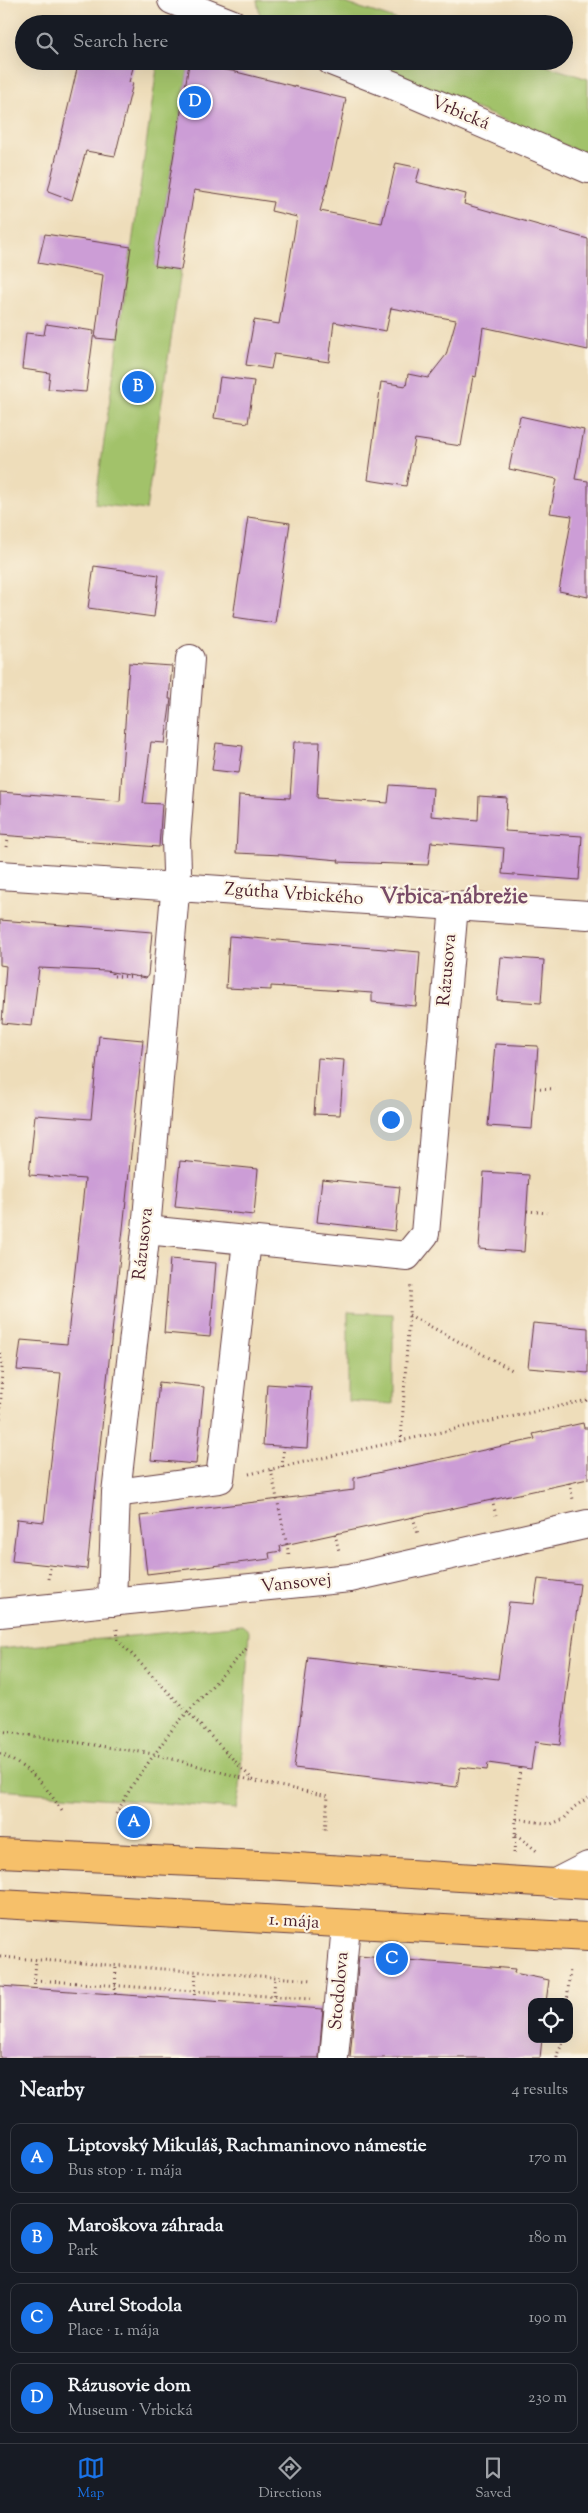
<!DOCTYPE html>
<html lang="en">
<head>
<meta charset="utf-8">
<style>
	body { margin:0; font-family:"Sorts Mill Goudy",serif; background:#242831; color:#f1f3f6 }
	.controls { position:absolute; right:15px; bottom:15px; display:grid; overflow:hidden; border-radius:10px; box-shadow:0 5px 20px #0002 }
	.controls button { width:45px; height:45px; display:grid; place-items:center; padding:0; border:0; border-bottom:1px solid #363941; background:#171b24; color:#f1f3f6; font:25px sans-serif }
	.you { position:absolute; left:390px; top:1119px; width:18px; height:18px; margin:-12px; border:4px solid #fff; border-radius:50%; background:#1a73e8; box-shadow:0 0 0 8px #1a73e833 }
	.badge { display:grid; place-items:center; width:32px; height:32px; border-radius:50%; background:#1a73e8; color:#fff; font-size:16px; font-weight:700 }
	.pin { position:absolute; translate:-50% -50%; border:2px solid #fff; box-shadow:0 1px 5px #0006 }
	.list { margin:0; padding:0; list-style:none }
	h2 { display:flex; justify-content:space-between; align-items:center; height:65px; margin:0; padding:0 20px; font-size:21px }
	h2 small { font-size:16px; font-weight:400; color:#9ea1a6 }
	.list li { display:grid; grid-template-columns:32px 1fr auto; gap:15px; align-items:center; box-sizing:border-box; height:70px; margin:0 10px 10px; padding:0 10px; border:1px solid #363941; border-radius:10px }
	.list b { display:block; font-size:19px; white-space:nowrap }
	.list p { margin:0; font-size:16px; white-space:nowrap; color:#9ea1a6 }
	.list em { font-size:16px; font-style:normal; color:#9ea1a6 }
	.icon { flex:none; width:28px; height:28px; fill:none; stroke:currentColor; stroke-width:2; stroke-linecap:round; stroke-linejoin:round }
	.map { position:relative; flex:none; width:588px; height:2058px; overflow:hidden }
	.search { position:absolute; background:#171b24; box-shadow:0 5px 20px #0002; left:15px; right:15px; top:15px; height:55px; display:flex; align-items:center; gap:12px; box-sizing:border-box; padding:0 18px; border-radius:28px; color:#9ea1a6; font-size:19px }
	.sheet { height:385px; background:#171b24 }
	nav { display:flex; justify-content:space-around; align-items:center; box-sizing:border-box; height:70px; border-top:1px solid #363941; background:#171b24; font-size:14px; color:#9ea1a6 }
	nav a { display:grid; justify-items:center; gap:2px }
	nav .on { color:#1a73e8 }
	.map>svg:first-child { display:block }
	.green { fill:#a2c26a; stroke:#76704a }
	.building { fill:#cc9dd6 }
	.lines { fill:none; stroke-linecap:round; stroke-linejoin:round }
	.minor-casing { stroke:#633c40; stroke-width:30 }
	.major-casing { stroke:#633c40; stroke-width:30 }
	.path { stroke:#633c40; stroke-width:3; stroke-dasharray:1 4; stroke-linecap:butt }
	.minor { stroke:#fff; stroke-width:28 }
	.major { stroke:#f6c06b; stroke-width:28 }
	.labels { text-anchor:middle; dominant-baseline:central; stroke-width:4.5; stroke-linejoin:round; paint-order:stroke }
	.street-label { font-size:18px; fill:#4a1f2b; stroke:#fcf5e5 }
	.district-label { font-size:22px; font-weight:bold; fill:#784b67; stroke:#fcf5e5 }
</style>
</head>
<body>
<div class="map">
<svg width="588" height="2058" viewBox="0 0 588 2058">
	<rect width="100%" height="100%" fill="#fcf5e5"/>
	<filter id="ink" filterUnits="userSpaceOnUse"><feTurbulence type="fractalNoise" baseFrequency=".02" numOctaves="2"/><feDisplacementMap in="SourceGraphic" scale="10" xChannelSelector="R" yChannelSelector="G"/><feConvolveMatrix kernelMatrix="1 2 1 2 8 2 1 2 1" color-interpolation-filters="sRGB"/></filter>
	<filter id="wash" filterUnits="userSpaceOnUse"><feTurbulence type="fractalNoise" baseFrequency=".0096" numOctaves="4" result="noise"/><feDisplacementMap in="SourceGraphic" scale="20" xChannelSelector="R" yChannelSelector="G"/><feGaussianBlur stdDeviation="1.12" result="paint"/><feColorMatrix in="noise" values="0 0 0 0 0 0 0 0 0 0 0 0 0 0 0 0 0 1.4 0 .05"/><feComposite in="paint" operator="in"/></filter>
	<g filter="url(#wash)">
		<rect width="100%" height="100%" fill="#eeddba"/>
		<!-- green -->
		<g class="green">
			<path d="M257 0H335L411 24H268L260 16Z"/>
			<path d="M158 61 189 64 155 266 181 270 146 510 95 504Z"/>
			<path d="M362 61H531L588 79V155Z"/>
			<path d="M348 1312 393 1314V1404L348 1401Z"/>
			<path d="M242 1625 249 1631 240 1788 236 1809 0 1790V1649Z"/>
		</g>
		<g id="blocks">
			<!-- building -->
			<g class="building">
				<path d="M79 61H135L129 82 133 83 115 156 86 151 72 200 48 191Z"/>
				<path d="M189 64 232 71 346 99 331 171 320 211 382 223 396 163 420 168 416 182 466 194 464 204 588 239V350L483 327 476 377 473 376 461 446 415 439 406 486 368 480 381 382 406 386 408 374 428 378 446 355 456 320 391 308 386 331 334 322 329 362 274 354 271 369 246 365 254 320 279 324 297 217 271 211 273 202 194 190 181 270 155 266Z"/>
				<path d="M45 234 131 247 117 340 95 338 103 275 38 263Z"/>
				<path d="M46 324 94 331 86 392 48 389 50 373 22 369 26 333 44 335Z"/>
				<path d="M220 377 254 381 248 423 214 418Z"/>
				<path d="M520 416 584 430 575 479 588 481V597L559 591 572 516 550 513 557 479 509 469Z"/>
				<path d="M248 517 290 523 275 623 233 617Z"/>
				<path d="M94 566 159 575 154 617 88 608Z"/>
				<path d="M129 663 172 666 169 699H171L165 743 151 742 143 803 162 804 159 847 0 835V792L120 801Z"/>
				<path d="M294 742H320L317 798 388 803 390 785 433 788 431 816 478 820 479 796 507 798 505 831 582 836 579 880 502 874 504 848 431 842 428 865 338 862 339 860 282 855 236 853 239 795 290 798Z"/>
				<path d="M216 743 243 746 239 773 212 770Z"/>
				<path d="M0 920 152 932 148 975 146 978 106 971 39 968 32 1026 2 1023 6 966 0 965Z"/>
				<path d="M229 936 420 952 416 1006 372 1002V993L271 986V990L226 988Z"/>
				<path d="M501 957 544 960 541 1003 497 1000Z"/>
				<path d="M99 1036 143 1040 87 1569 12 1561 17 1519 44 1522 61 1373 17 1370 21 1340 67 1344 85 1179 29 1175 35 1115 91 1119Z"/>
				<path d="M495 1044 538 1046 532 1129 488 1126Z"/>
				<path d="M318 1058 344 1060 340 1115 314 1114Z"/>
				<path d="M180 1161 258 1169 254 1215 175 1207Z"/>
				<path d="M484 1172 529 1175 524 1252 479 1249Z"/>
				<path d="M322 1179 400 1187 395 1231 317 1222Z"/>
				<path d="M170 1259 216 1263 210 1337 164 1333Z"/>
				<path d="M533 1323 588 1328V1373L528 1368Z"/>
				<path d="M159 1382 204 1387 196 1464 151 1460Z"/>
				<path d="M267 1384 311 1387 307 1448 263 1445Z"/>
				<path d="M583 1423 584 1428H588V1479L280 1546 281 1551 269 1553 270 1559 147 1574 140 1516 354 1490V1478L535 1439 533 1434Z"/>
				<path d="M538 1579 580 1584 560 1745 535 1742 531 1769 488 1763 487 1770 460 1767 457 1787 294 1768 308 1657 498 1679 509 1602 534 1604Z"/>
				<path d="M359 1956 515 1969 514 1973 549 1980 546 2002H532V2039H542L540 2058H350Z"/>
				<path d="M0 1986 323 2009 319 2058H0Z"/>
			</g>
		</g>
	</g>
	<g filter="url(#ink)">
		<use href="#blocks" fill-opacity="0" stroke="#633c40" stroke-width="1"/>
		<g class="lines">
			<defs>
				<g id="minor">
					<path d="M172 0 233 24"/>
					<path d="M331 61 395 86 588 169"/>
					<path d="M0 875 588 915"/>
					<path d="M146 1230 407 1256 425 1234 454 906"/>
					<path d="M116 1493 220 1479 247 1241"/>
					<path d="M112 1602 116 1493 146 1230 177 870 176 840 190 659"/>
					<path d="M0 1613 350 1578 588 1524"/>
					<path d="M553 1884 588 1866"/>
					<path d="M334 2058 346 1925"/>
				</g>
				<g id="major">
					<path d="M0 1853 281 1866 588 1885"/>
					<path d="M0 1904 588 1937"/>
				</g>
			</defs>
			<!-- minor casing -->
			<use href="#minor" class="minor-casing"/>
			<!-- major casing -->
			<use href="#major" class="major-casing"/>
			<!-- path -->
			<g class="path">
				<path d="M7 847 8 838"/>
				<path d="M112 973V976L140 977"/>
				<path d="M535 1088 555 1089"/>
				<path d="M527 1211 547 1213"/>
				<path d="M409 1315 514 1371"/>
				<path d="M0 1353 2 1366 0 1421"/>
				<path d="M401 1442 411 1283"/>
				<path d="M282 1467 284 1446"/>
				<path d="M271 1470 289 1555"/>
				<path d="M249 1474 588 1400"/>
				<path d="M569 1483 573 1499"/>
				<path d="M492 1500 496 1515"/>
				<path d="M413 1517 418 1534"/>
				<path d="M335 1534 339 1551"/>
				<path d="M49 1579 50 1568"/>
				<path d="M117 1629 118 1640 254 1781 328 1796 325 1831"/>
				<path d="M0 1731 154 1754 254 1781"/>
				<path d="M0 1753C33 1772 41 1779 62 1811"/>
				<path d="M116 1814 133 1784 174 1727 248 1647"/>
				<path d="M516 1819 520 1767"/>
				<path d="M516 1834 538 1852"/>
				<path d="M514 1853 516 1819 551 1824 564 1819 574 1807 588 1798"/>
				<path d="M0 1957 314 1980"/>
				<path d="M35 1980 310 1999"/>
				<path d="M34 1989 36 1959"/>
				<path d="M115 1994 116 1965"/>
				<path d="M194 2000 196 1971"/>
				<path d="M567 2002 570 1969"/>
				<path d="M273 2006 275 1977"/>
				<path d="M557 2058C557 2050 563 2047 563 2039"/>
			</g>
			<!-- minor -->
			<use href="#minor" class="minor"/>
			<!-- major -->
			<use href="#major" class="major"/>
		</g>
	</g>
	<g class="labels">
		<!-- street labels -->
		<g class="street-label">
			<text transform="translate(460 114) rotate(23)">Vrbická</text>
			<text transform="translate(294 895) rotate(4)">Zgútha Vrbického</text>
			<text transform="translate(448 970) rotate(-85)">Rázusova</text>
			<text transform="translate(144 1244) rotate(-84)">Rázusova</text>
			<text transform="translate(296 1584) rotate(-6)">Vansovej</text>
			<text transform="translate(294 1922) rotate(4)">1. mája</text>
			<text transform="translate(340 1991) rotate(-85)">Stodolova</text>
		</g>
		<!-- district labels -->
		<g class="district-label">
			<text x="454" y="898">Vrbica-nábrežie</text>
		</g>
	</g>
</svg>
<div class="controls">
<button><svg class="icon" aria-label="locate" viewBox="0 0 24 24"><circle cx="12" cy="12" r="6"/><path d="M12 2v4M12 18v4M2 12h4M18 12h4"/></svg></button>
</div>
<div class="you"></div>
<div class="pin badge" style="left:134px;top:1822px">A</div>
<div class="pin badge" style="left:138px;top:387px">B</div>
<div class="pin badge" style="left:392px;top:1959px">C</div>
<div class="pin badge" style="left:195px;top:102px">D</div>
<div class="search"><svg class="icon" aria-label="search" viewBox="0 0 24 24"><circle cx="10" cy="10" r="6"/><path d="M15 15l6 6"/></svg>Search here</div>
</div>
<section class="sheet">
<h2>Nearby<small>4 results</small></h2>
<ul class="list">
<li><span class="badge">A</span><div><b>Liptovský Mikuláš, Rachmaninovo námestie</b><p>Bus stop · 1. mája</p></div><em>170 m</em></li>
<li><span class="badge">B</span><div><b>Maroškova záhrada</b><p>Park</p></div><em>180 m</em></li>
<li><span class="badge">C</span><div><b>Aurel Stodola</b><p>Place · 1. mája</p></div><em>190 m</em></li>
<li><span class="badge">D</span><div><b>Rázusovie dom</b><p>Museum · Vrbická</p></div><em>230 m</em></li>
</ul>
</section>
<nav>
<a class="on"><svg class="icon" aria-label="map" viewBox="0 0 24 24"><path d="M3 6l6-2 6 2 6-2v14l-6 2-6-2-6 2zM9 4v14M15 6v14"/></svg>Map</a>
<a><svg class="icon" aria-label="directions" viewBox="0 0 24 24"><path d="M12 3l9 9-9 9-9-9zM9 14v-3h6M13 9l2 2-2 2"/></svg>Directions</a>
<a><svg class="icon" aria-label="saved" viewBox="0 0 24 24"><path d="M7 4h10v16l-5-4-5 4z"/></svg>Saved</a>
</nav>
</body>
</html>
